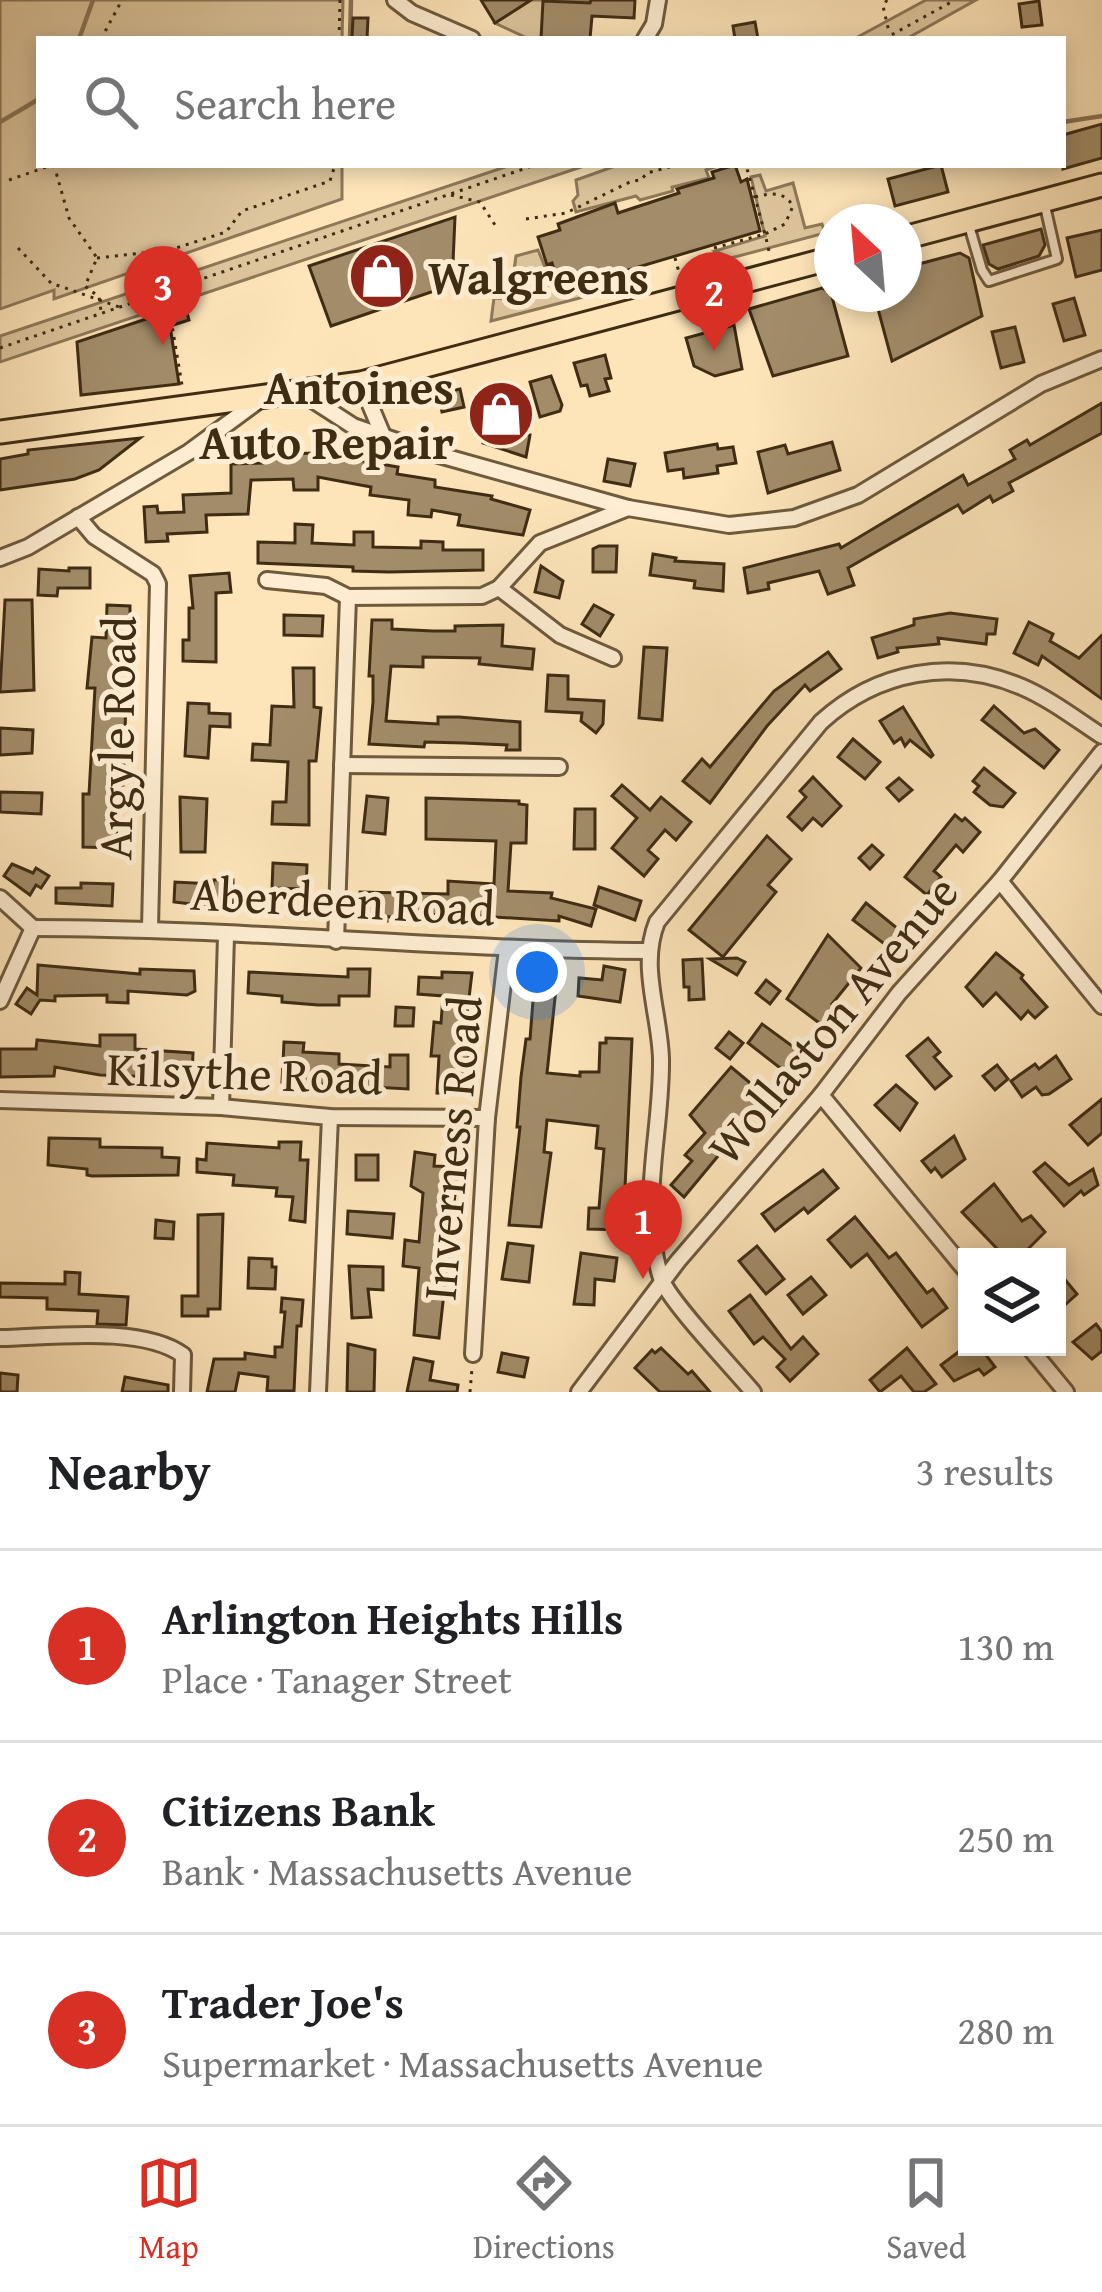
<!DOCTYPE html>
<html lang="en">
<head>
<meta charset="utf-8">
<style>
	body { margin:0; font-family:"Gentium Book Plus",serif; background:#f2f2f2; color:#202124 }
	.controls { position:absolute; right:36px; bottom:36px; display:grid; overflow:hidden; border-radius:0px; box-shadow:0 6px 18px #0003 }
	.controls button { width:108px; height:108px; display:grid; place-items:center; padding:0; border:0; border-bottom:3px solid #e0e0e0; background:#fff; color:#202124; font:60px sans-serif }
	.compass { position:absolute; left:814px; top:204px; width:108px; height:108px; border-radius:50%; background:#fff; box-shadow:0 6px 18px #0003; rotate:334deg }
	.you { position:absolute; left:537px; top:972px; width:42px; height:42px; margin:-30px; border:9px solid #fff; border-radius:50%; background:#1a73e8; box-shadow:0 0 0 18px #1a73e833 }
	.badge { display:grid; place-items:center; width:78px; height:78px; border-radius:50%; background:#d93025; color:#fff; font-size:39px; font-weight:700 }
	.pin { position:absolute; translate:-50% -99px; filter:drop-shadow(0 3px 6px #0008) }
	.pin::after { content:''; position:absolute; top:63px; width:42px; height:36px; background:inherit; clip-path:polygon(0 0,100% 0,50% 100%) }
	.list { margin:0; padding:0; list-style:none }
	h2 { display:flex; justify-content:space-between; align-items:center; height:156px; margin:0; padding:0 48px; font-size:51px }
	h2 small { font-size:39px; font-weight:400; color:#757577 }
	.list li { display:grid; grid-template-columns:78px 1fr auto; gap:36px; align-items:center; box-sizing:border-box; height:192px; padding:0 48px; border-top:3px solid #e0e0e0 }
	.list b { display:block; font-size:45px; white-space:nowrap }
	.list p { margin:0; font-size:39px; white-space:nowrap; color:#757577 }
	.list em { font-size:39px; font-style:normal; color:#757577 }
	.icon { flex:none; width:66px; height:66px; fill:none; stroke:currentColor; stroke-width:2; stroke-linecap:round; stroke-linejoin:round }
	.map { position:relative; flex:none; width:1102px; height:1392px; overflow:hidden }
	.search { position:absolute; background:#fff; box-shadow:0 6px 18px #0003; left:36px; right:36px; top:36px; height:132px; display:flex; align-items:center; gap:30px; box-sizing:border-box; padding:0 42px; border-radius:0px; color:#757577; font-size:45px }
	.sheet { height:732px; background:#fff }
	nav { display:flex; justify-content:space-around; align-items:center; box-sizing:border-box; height:168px; border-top:3px solid #e0e0e0; background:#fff; font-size:33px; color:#757577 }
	nav a { display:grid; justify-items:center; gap:6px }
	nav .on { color:#d93025 }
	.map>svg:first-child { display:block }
	.green { fill:#ddc59d; stroke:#8e7858; stroke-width:3 }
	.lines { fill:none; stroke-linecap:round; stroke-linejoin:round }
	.stream { stroke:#8a7555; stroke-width:4.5 }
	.building { fill:#a28c69; stroke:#3f2c13; stroke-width:3 }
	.lane-casing { stroke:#6e5a3c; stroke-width:14 }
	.street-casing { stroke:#6e5a3c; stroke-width:20 }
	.primary-casing { stroke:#3f2c13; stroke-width:27 }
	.path { stroke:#3f2c13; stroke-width:3; stroke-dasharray:3 6; stroke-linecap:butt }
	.lane { stroke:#feedd2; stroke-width:8 }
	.street { stroke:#feedd2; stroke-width:14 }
	.primary { stroke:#fde4b9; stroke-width:21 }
	.labels { text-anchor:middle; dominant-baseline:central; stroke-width:10; stroke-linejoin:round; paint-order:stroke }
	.poi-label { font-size:48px; font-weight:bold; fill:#3f2c13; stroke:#feedd2; text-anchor:start }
	.street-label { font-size:48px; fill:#3f2c13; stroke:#feedd2 }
</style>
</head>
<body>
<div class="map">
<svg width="1102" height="1392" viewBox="0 0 1102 1392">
	<rect width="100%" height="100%" fill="#fde4b9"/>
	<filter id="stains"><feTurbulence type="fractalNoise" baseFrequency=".00167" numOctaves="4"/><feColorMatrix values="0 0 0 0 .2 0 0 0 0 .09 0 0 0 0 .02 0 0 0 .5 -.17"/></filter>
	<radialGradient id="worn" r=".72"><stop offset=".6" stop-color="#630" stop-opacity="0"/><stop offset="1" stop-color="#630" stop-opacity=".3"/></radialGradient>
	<!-- green -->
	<g class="green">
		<path d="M0 0H343L342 39H39V165H342V199L54 299V290L0 309Z"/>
		<path d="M531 0H591L590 3 544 1 541 39H529L495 23Z"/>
		<path d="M926 0H976L906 39H854Z"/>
		<path d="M511 165H587L0 362V336Z"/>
		<path d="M618 165H720L706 170 709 178 672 187 673 191 640 200 636 196 576 212 573 201 578 195 576 180Z"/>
		<path d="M760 175 766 191 793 183 805 228 822 224 825 233 731 258 715 251 765 236 751 177Z"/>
		<path d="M538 250 545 267 551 266 558 287 587 278 590 284 640 270 630 285 491 321 494 298 510 299 516 256Z"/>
	</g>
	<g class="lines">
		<!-- stream -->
		<g class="stream">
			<path d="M79 39 93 0"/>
			<path d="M350 39 351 0"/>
			<path d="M0 122 39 99"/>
			<path d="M1063 122 1102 116"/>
		</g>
	</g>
	<!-- building -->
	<g class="building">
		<path d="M481 0H531L495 23Z"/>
		<path d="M591 0H635L634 18 592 16 590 39H541L543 1 590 3Z"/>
		<path d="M1039 1 1042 25 1022 27 1019 4Z"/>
		<path d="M353 18H368L367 39 352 38Z"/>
		<path d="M755 22 758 39H735L733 26Z"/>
		<path d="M1102 124V158L1063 169V135Z"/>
		<path d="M735 165 741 182 747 179 760 231 591 281 589 275 559 284 552 263 547 265 538 237 560 230 558 224 615 203 618 213 679 193 677 189 714 178 712 172Z"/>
		<path d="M941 165 948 192 895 206 888 179Z"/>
		<path d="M455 217 452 285 331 326 309 266Z"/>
		<path d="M1041 229 1045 245 1039 256 998 269 989 264 983 245Z"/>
		<path d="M1102 230V270L1076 277 1067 238Z"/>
		<path d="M960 253 969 258 982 316 892 361 874 294H904V268Z"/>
		<path d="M822 288 831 293 848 356 773 376 749 309Z"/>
		<path d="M1074 298 1085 335 1064 341 1053 304Z"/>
		<path d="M185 306 189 320 170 326 179 384 81 395 77 342Z"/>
		<path d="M734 325 742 369 715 376 694 366 686 338Z"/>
		<path d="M1015 327 1024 362 1001 368 992 332Z"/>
		<path d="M605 355 611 378 605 379 609 391 590 396 587 385 581 386 574 363Z"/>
		<path d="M551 376 562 405 560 411 540 417 530 382Z"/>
		<path d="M460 389 464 407 442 412 438 394Z"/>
		<path d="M493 392 517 397 510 431 530 435 526 457 483 443Z"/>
		<path d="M1102 403V433L1009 483 1013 491 993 502 990 496 963 513 958 505 848 568 854 585 828 594 819 571 768 583 769 589 748 593 744 568 839 544 841 548 963 475 968 485 1015 459 1010 450 1027 440 1030 445Z"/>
		<path d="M140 438 99 470 75 479 0 490V459L28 454V450Z"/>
		<path d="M832 442 840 470 768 493 758 452 785 445 788 454Z"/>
		<path d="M717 444 718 449 733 447 736 463 717 466 718 473 684 478 683 469 668 471 665 453Z"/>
		<path d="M262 447H283L284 454 317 453 398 467 397 474 435 480V487L492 496 491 499 530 510 523 535 458 525 460 515 432 510 431 517 408 515 409 500 370 495 371 487 318 477V490H294L293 479 251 480 248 514 206 515 207 532 167 534 168 541 146 542 144 507 157 506 158 513 184 512 183 495 231 493V464L262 463Z"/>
		<path d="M608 459 635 464 630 486 604 481Z"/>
		<path d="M295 524 313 525 312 543 354 545V532H373V547L421 548V541L443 542V550H483V570L389 572 353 571V567L258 563V542L295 543Z"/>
		<path d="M599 546H617L616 572H593V549Z"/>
		<path d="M653 554 676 558 675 561 724 564 723 591 694 588 695 581 650 575Z"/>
		<path d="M541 566 563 581 559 598 535 592Z"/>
		<path d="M69 568H90V588H58L57 596 38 595 39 569 69 571Z"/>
		<path d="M229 573 231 592 216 593V662L183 661V640H189V608H193L190 576Z"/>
		<path d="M5 600H32L34 690 0 692Z"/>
		<path d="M107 605 130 606V627L120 626 117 649V701L126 702 123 785H118L116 848 83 847V794H89L93 723 95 688H87L92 637 106 638Z"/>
		<path d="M594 605 613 615 600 636 582 624Z"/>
		<path d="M950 613 997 619 995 634H987L986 644 938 638 939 644 897 648 898 652 878 658 872 638 914 625V619Z"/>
		<path d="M284 615 323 616 322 636 284 635Z"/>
		<path d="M372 620H392V629L433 631H455V626L503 625 502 646 534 649 532 669 479 664 480 658 423 657V667L391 666 386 721 438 724V717H459L520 722V750H506L507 745 464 743 425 742 424 747 369 744 373 702V676H369Z"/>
		<path d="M1029 622 1053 634 1050 641 1079 658 1102 635V699L1042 656 1038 665 1014 653Z"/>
		<path d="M644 647 667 648 662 720 639 718Z"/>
		<path d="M828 652 841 669 810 691 805 685 767 726 710 803 683 781 702 759 710 767 774 691Z"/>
		<path d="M293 668H314V707L321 708 316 761H309V825L272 824 273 802H286L288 762 252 760 253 744 270 745 272 706 294 707Z"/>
		<path d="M548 675 568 676V699L604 701 603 724 596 733 581 721 582 713 546 711Z"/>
		<path d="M188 703 209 704V713L230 714V727L210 726 208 758 185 756Z"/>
		<path d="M994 706 1024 733 1035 729 1059 750 1044 768 982 720Z"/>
		<path d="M903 707 933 755 931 757 910 740 905 746 901 738 894 743 880 721Z"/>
		<path d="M0 728 33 730 32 753 0 755Z"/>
		<path d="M853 739 880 762 865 779 838 757Z"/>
		<path d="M984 768 1015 793 1003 807 990 805 974 792 979 786 973 781Z"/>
		<path d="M813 777 841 806 822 826 813 818 802 830 788 817 806 797 800 791Z"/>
		<path d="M899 778 912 790 899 801 887 788Z"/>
		<path d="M622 785 650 810 661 797 691 822 676 840 665 830 648 850 658 859 644 876 612 848 637 818 612 796Z"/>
		<path d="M0 792 42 793 41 814 0 812Z"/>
		<path d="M367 796 388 798 385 834 363 832Z"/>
		<path d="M180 797 207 799 205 852H181Z"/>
		<path d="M426 798 519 801V804L527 805 526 843H511L508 891 552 893 551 898 596 909 591 926 559 916V921L447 914 387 917V921L358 919 360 892 448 894V881L494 884 496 841 426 839Z"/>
		<path d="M575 809H595V849H574Z"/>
		<path d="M955 815 962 821 965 818 980 832 963 852 956 845 934 871 941 877 927 895 905 877Z"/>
		<path d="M767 836 791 859 768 885 776 892 723 957 689 930Z"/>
		<path d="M872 845 883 855 870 869 859 858Z"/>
		<path d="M273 863 307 865 306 889 272 888Z"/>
		<path d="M12 864 33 873 36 868 49 876 41 888 36 885 30 895 4 876Z"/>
		<path d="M213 880H233V909L174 902 175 882 213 884Z"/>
		<path d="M81 883 113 884 112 906 56 903V888H81Z"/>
		<path d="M599 887 641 901 635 920 594 905Z"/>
		<path d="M866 903 903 933 891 949 853 920Z"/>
		<path d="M828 935 861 968 832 1004 835 1006 822 1025 787 999Z"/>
		<path d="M996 953 1023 975 1021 978 1047 1007 1035 1018 1028 1011 1021 1019 996 993 983 1006 966 987Z"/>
		<path d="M737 958 745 962 737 975 710 959Z"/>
		<path d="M702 959 704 999 689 1000V987H684L683 960Z"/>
		<path d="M38 965 140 974V969L194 971 195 991 187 995 128 991V1003L107 1002V995L55 996V1001L40 1000 31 1014 16 1004 27 988 37 995Z"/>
		<path d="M604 966 625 970 620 1002 578 996 579 978 602 980Z"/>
		<path d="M348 969H370L369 996H339V1005H318L282 1002V996L248 993 249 972 348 977Z"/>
		<path d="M442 972 472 973 464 1039 471 1040 469 1059 464 1092 458 1094 437 1093 439 1056H431L434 1022 441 1023 443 996 418 994 419 977 442 978Z"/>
		<path d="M766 980 780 991 770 1004 756 993Z"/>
		<path d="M534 988 556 989 547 1073 580 1076V1072H599L600 1043H606V1038L632 1039 623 1230 588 1229 589 1208H599L604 1149 596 1148 598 1126 547 1120 544 1152 551 1153 541 1227 509 1225 520 1127H517L521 1077 526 1039H530Z"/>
		<path d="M396 1007 414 1008 413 1026H395Z"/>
		<path d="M762 1024 799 1051 784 1071 748 1043Z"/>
		<path d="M729 1032 743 1043 730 1059 716 1048Z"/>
		<path d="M100 1035H135V1049L193 1053 192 1078 100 1075 55 1067 54 1076 0 1077V1049H36L37 1040 100 1046Z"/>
		<path d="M928 1038 940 1052 934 1057 951 1076 935 1089 907 1056Z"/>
		<path d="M284 1042 304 1043 303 1052 339 1054V1064L390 1067V1055H408V1089L282 1082Z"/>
		<path d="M1056 1056 1071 1079 1049 1094 1042 1095 1036 1087 1022 1097 1011 1081 1035 1064 1039 1069Z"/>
		<path d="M997 1065 1008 1079 995 1090 983 1076Z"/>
		<path d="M731 1067 767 1097 684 1197 671 1185 692 1161 685 1155 705 1133 690 1115Z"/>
		<path d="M896 1085 917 1103 900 1130 875 1105Z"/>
		<path d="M1102 1099V1133L1088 1145 1070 1125Z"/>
		<path d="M954 1136 965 1159 942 1177 935 1168 931 1172 922 1161Z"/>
		<path d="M49 1138 100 1139V1147L162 1148V1157L179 1158 178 1175 92 1176 87 1175V1169L48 1165Z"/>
		<path d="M279 1142H301L300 1160H308L305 1222 290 1220 293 1197 276 1196 277 1188 233 1185 234 1175 197 1172V1159L206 1160 207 1143 279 1148Z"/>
		<path d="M415 1152 435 1155 434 1166 458 1167 439 1338 414 1335 419 1268 403 1266 405 1240 419 1242 423 1193 411 1186Z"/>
		<rect x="356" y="1155" width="22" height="25"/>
		<path d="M1045 1163 1069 1185 1093 1169 1098 1185 1084 1195 1081 1191 1064 1206 1034 1172Z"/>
		<path d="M823 1170 838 1188 808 1213 804 1208 775 1231 762 1214Z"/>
		<path d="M994 1184 1022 1221 1031 1216 1045 1232 1020 1257H1005L962 1212Z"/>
		<path d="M348 1211 394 1214 392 1238 347 1234Z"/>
		<path d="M223 1214 220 1309H208V1316H182V1296H198V1215Z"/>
		<path d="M855 1217 889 1258 896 1253 927 1293 933 1289 947 1308 922 1327 867 1254 851 1267 828 1240Z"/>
		<path d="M156 1220 174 1222 173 1239 155 1238Z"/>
		<path d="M508 1243 533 1246 529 1282 502 1279Z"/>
		<path d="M757 1246 784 1279 766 1294 739 1261Z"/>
		<path d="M581 1253 617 1258 614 1281 595 1279 594 1305 574 1304Z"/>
		<path d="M249 1258 272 1259V1267H276L275 1289 248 1288Z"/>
		<path d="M349 1266 383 1267V1290L368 1289 371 1317 352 1318Z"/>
		<path d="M1057 1270 1077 1294 1057 1312Z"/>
		<path d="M65 1272 80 1273 79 1294 128 1297 126 1325 97 1324 98 1311 47 1309V1298L0 1297V1283L65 1284Z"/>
		<path d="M811 1277 826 1295 803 1314 788 1295Z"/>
		<path d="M750 1295 791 1349 803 1337 818 1354 790 1381 777 1367 785 1359 763 1337 754 1344 729 1311Z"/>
		<path d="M282 1298 303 1300 301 1326H297L294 1391H267L268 1377 239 1373 235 1392H207L214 1359H245V1353L275 1357V1347H282L285 1312H281Z"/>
		<path d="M1096 1324 1102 1332V1351L1092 1359 1073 1342Z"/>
		<path d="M348 1344 375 1350 374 1392H347Z"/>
		<path d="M965 1347H980L995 1367 984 1375 979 1369 954 1381 941 1365Z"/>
		<path d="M661 1348 688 1374 692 1371 710 1392H660L635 1368 652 1350 655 1353Z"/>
		<path d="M907 1348 936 1384 924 1392H914L901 1376 880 1392 870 1380Z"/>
		<path d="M502 1353 528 1358 524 1377 498 1372Z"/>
		<path d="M414 1358 433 1362 430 1380 458 1385 457 1392H407Z"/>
		<path d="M0 1373 18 1375 17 1392H0Z"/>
		<path d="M125 1377 168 1385V1392H122Z"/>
	</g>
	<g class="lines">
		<defs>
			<path id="lane" d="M968 222 982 270 989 281 1057 259 1045 206"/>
			<g id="street">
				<path d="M395 0 412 13 472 39"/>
				<path d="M645 39 654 24 658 0"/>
				<path d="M361 383 384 438"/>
				<path d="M302 393 353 426 432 453 628 508 729 525 794 518 858 495 1041 384 1102 359"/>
				<path d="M78 517 94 536 153 574 158 584 150 928"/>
				<path d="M0 558 28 547 189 452 261 399"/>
				<path d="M267 580 326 586 348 597"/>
				<path d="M499 588 560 635 613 658"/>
				<path d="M342 765 559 767"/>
				<path d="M1000 881 1102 1006"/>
				<path d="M0 898 33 928"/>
				<path d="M33 928C238 928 444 950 650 951"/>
				<path d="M336 941 348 597 482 596 499 588 540 543 628 508"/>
				<path d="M0 1001 33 928"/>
				<path d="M821 1095 967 1272"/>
				<path d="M0 1100 221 1107 330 1117 487 1118"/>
				<path d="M221 1107 226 936"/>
				<path d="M0 1338C50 1337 142 1325 183 1355L182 1392"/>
				<path d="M1029 1347 1066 1392"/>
				<path d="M473 1354 487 1118 507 949"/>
				<path d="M318 1392 330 1117"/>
				<path d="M579 1392 678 1261 821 1095 899 993 1000 881 1102 752"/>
				<path d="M753 1392C734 1369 668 1300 661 1278 638 1205 662 1133 661 1059 660 1014 639 966 657 922L821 722C877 671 952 657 1022 687 1050 699 1076 719 1102 736"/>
			</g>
			<g id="primary">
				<path d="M904 238 1102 185"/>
				<path d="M0 432 361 383 832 258"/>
			</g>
		</defs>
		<!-- lane casing -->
		<use href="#lane" class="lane-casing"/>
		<!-- street casing -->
		<use href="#street" class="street-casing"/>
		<!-- primary casing -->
		<use href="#primary" class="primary-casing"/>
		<!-- path -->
		<g class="path">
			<path d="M887 0 883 6 889 32"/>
			<path d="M101 39 122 0"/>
			<path d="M339 39 340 0"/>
			<path d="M884 39 955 0"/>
			<path d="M54 165 69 218 97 258 85 286 99 297 101 311"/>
			<path d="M9 180 52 165"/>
			<path d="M451 195 480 202 495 225"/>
			<path d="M755 197C771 193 784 191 793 206L785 224 765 234 769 251"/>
			<path d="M526 219 566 213 632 181 641 180 647 173 677 165"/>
			<path d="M18 248 51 283 119 307"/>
			<path d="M714 248 765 234 746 165"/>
			<path d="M97 258 170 250 226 232 242 211 330 181 335 165"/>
			<path d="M675 258 680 276"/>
			<path d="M145 302 149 314 169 308 182 385 178 388"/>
			<path d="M0 348 535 165"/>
			<path d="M470 1392 472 1368"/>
		</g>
		<!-- lane -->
		<use href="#lane" class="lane"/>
		<!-- street -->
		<use href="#street" class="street"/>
		<!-- primary -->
		<use href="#primary" class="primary"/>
	</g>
	<!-- icons -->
	<defs>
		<symbol id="shop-disc" viewBox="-11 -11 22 22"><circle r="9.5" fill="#8f2418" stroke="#feedd2"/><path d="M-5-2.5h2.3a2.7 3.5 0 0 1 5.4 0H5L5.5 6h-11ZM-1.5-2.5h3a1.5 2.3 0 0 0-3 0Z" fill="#fff"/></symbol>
	</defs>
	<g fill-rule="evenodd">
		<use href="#shop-disc" x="344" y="238" width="76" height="76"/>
		<use href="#shop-disc" x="463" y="376" width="76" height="76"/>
	</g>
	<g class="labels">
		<!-- poi labels -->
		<g class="poi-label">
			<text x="428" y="276">Walgreens</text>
			<text x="454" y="386" text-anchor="end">Antoines<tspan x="454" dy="55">Auto Repair</tspan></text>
		</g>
		<!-- street labels -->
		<g class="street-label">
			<text transform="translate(116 738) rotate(-89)">Argyle Road</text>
			<text transform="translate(343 900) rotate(3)">Aberdeen Road</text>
			<text transform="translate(832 1019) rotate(-50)">Wollaston Avenue</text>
			<text transform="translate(245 1072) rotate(2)">Kilsythe Road</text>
			<text transform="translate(451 1148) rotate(-85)">Inverness Road</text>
		</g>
	</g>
	<rect width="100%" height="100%" filter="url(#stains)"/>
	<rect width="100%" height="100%" fill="url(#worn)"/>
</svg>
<div class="controls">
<button><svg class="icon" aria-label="layers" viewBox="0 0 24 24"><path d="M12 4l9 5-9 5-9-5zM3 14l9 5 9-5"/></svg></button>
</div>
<svg class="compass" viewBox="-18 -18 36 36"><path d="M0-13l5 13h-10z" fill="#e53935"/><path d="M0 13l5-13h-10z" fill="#757577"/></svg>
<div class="you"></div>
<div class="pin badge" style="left:643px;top:1279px">1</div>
<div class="pin badge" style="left:714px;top:351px">2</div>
<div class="pin badge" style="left:163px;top:345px">3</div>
<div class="search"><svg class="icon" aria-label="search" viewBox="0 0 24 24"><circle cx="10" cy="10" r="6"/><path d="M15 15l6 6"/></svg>Search here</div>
</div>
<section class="sheet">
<h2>Nearby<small>3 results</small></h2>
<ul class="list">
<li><span class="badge">1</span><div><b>Arlington Heights Hills</b><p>Place · Tanager Street</p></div><em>130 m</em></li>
<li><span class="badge">2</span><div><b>Citizens Bank</b><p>Bank · Massachusetts Avenue</p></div><em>250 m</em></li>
<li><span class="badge">3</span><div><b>Trader Joe's</b><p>Supermarket · Massachusetts Avenue</p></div><em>280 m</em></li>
</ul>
</section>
<nav>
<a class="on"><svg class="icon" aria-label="map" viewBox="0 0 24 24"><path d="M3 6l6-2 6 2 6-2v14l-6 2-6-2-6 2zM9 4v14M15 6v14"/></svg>Map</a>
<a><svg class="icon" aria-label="directions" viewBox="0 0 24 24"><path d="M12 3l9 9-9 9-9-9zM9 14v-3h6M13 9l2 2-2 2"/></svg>Directions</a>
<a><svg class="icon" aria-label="saved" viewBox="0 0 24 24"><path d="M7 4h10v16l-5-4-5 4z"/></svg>Saved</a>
</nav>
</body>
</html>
